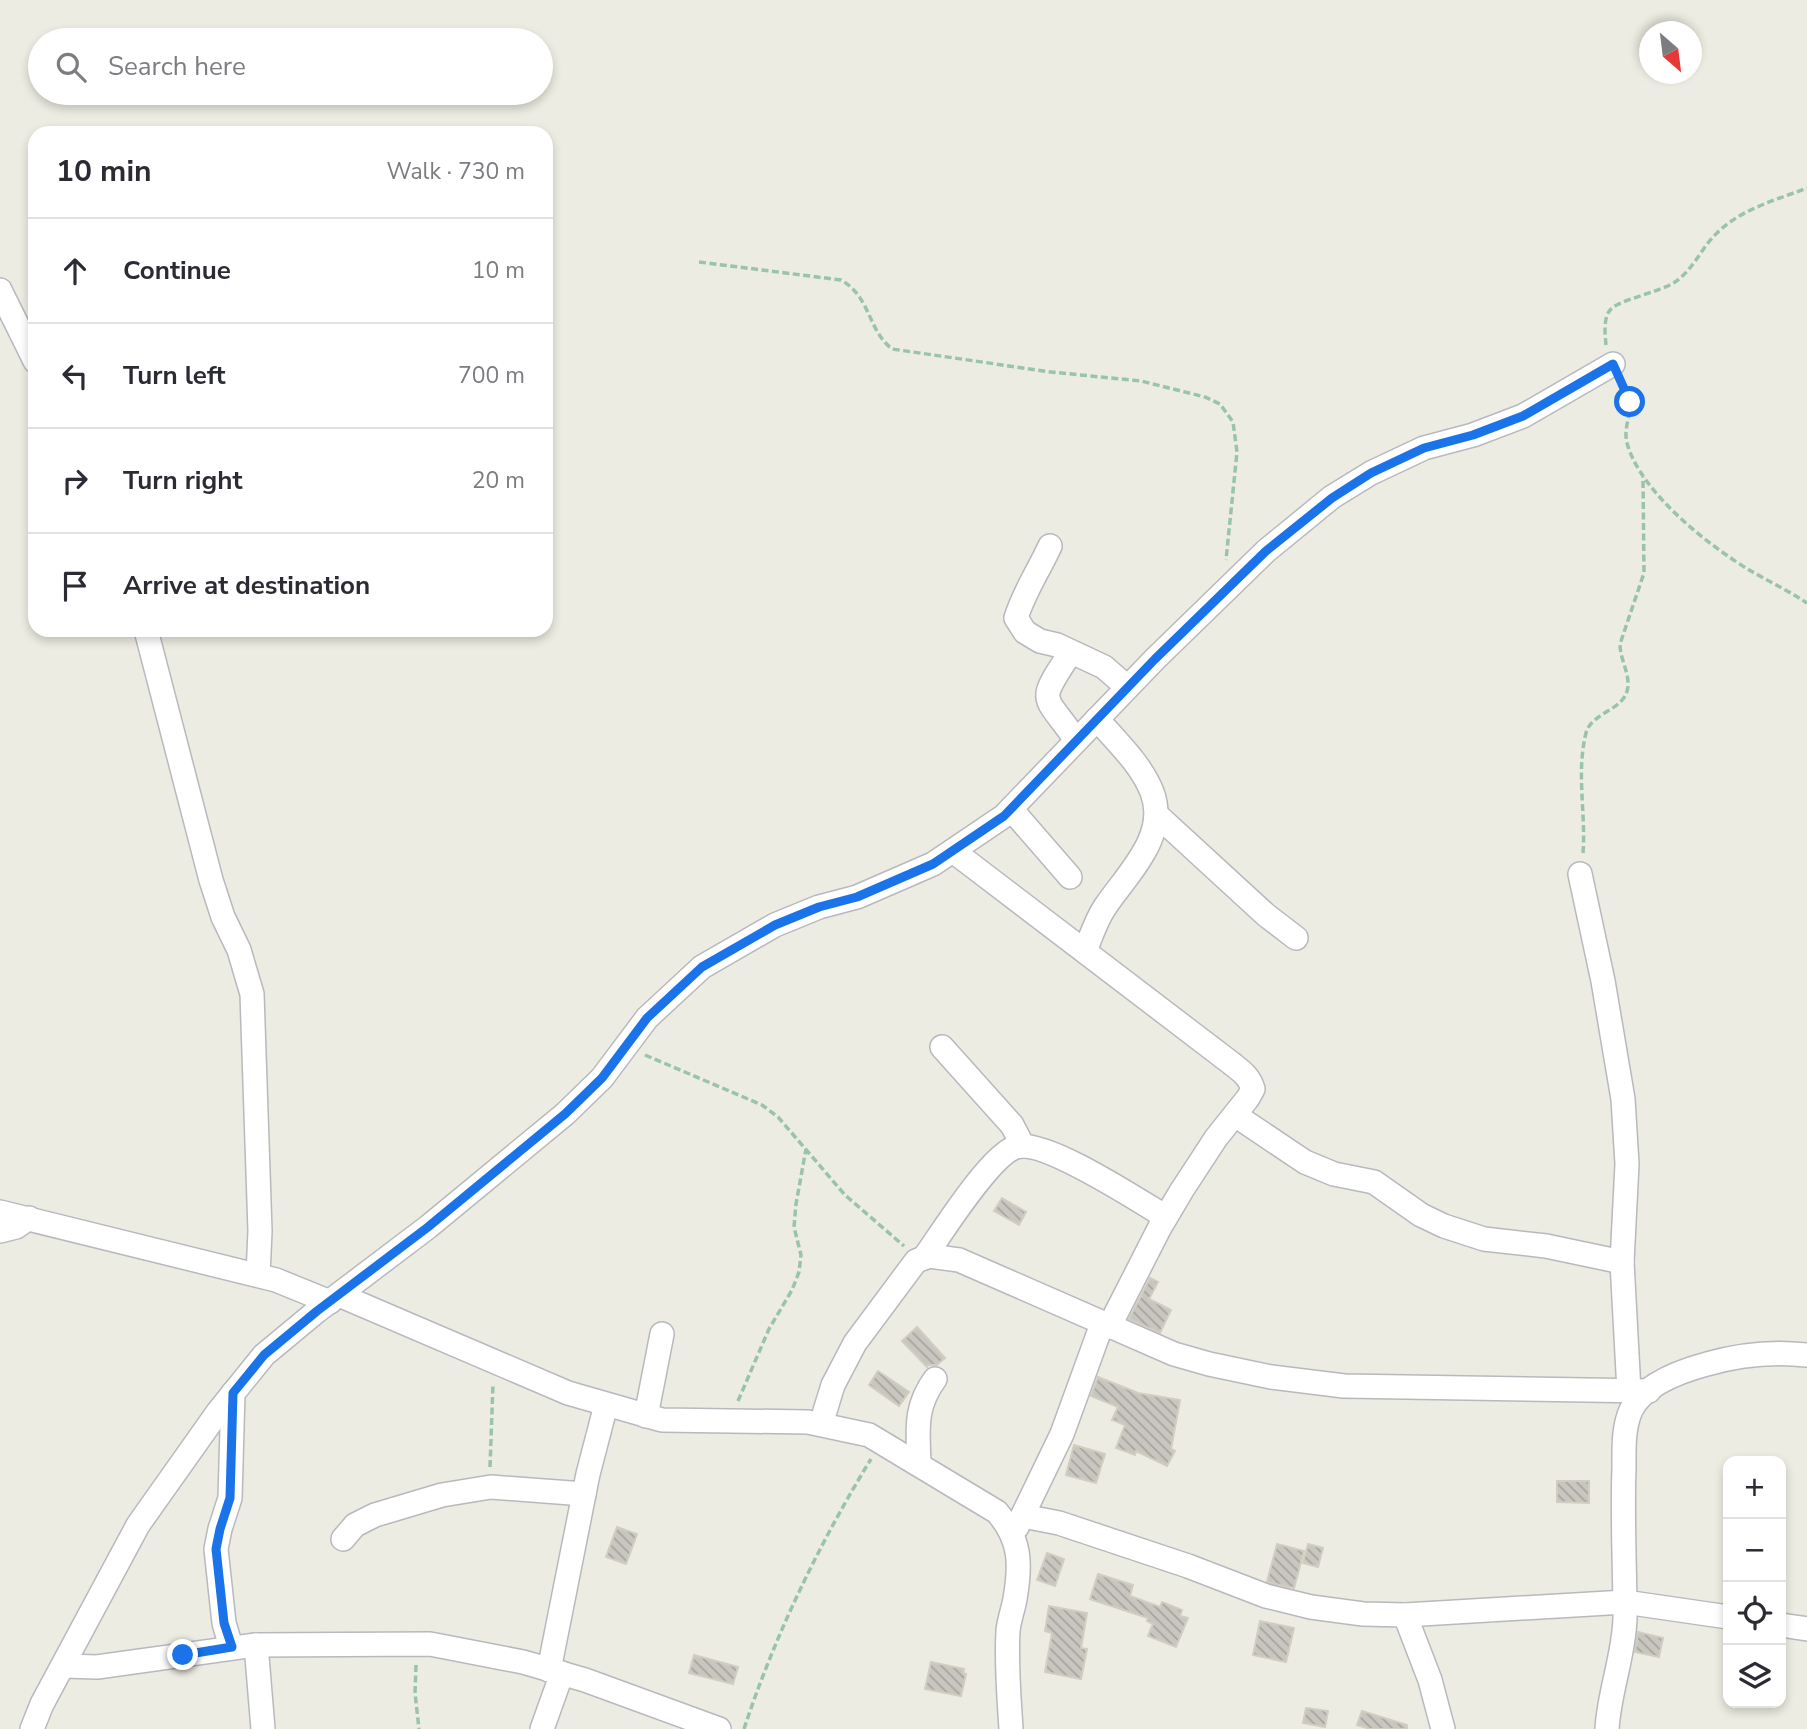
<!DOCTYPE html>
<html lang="en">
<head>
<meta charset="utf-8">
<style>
	body { margin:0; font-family:"Nunito Sans",sans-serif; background:#f7f7f7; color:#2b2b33 }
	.controls { position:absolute; right:21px; bottom:21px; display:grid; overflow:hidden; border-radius:14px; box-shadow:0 4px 10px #0003 }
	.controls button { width:63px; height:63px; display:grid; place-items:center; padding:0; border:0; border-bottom:2px solid #e1e1e2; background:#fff; color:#2b2b33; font:35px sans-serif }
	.compass { position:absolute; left:1639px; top:21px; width:63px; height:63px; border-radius:50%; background:#fff; box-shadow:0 4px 10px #0003; rotate:152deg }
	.stop { position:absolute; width:21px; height:21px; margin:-16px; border:5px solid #1a73e8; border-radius:50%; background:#fff }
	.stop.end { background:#1a73e8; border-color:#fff; box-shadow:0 2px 7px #0008 }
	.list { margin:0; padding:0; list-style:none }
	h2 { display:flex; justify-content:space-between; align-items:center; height:91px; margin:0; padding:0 28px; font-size:30px }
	h2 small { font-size:23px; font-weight:400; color:#7c7c81 }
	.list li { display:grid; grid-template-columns:46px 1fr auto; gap:21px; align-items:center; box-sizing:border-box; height:105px; padding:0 28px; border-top:2px solid #e1e1e2 }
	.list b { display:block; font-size:26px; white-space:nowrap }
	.list em { font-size:23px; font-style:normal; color:#7c7c81 }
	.icon { flex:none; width:38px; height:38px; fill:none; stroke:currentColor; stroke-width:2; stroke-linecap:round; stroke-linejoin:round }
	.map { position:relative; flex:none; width:1807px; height:1729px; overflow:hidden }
	.search { position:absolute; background:#fff; box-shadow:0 4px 10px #0003; left:28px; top:28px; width:525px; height:77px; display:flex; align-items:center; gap:18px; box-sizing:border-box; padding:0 24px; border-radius:38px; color:#7c7c81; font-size:26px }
	.panel { position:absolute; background:#fff; box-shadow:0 4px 10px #0003; left:28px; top:126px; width:525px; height:511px; border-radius:21px }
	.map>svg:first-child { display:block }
	.building { fill:url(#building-back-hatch); stroke:#d1cec1; stroke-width:2 }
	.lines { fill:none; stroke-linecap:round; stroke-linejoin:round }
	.minor-casing { stroke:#b7b9be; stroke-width:26 }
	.path { stroke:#99c3ab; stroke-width:3.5; stroke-dasharray:7 3.5; stroke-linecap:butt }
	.minor { stroke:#fff; stroke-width:23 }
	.route { stroke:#1a73e8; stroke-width:9 }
</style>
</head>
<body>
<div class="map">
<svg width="1807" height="1729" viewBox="0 0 1807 1729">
	<defs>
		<pattern id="building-back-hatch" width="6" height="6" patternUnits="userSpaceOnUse" patternTransform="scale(1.75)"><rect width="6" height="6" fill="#c8c6bf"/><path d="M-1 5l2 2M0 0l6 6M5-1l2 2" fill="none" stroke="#a5a49f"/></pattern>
	</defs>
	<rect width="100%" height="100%" fill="#ecece2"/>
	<!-- building -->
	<g class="building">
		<path d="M1002 1198 1026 1212 1019 1225 994 1211Z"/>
		<path d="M1150 1278 1158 1282 1149 1299 1171 1310 1160 1333 1129 1319Z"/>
		<path d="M917 1327 945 1358 937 1365H928L927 1367 902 1341Z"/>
		<path d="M878 1371 909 1392 899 1406 869 1385Z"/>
		<path d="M1098 1377 1138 1393 1180 1400 1171 1449 1175 1451 1167 1466 1136 1451 1135 1455 1116 1448 1125 1425 1112 1420 1118 1407 1091 1396Z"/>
		<path d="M1074 1445 1105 1454 1096 1483 1066 1475Z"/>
		<path d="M1557 1481H1589V1503L1557 1502Z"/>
		<path d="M617 1527 637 1534 626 1564 606 1557Z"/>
		<path d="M1277 1544 1304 1551 1294 1588 1267 1582Z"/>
		<path d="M1308 1544 1323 1548 1318 1567 1303 1563Z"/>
		<path d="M1047 1553 1064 1559 1055 1586 1037 1580Z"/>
		<path d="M1098 1574 1133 1585 1130 1596 1160 1607 1162 1602 1182 1610 1180 1616 1188 1618 1176 1647 1148 1636 1153 1624 1147 1621 1148 1618 1090 1599Z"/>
		<path d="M1049 1606 1087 1613 1081 1648 1087 1649 1081 1679 1045 1672 1052 1633 1045 1631Z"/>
		<path d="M1260 1621 1294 1628 1286 1662 1253 1655Z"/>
		<path d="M1638 1632 1663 1638 1659 1657 1635 1652Z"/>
		<path d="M694 1655 738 1667 733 1684 689 1673Z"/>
		<path d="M931 1662 964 1669 963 1673 966 1674 961 1696 925 1689Z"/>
		<path d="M1306 1708 1328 1711 1325 1727 1303 1723Z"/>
		<path d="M1362 1711 1407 1725V1729H1370L1357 1725Z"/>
	</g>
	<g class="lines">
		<defs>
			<g id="minor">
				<path d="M0 290 35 361"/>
				<path d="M1050 546C1039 570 1024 592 1016 618L1025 632 1040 641 1057 645 1104 667 1127 687"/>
				<path d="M146 630 211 880 223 917 239 950 252 994 260 1231 258 1275"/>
				<path d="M1071 652C1036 705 1043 692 1076 740"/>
				<path d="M1011 809 1070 877"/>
				<path d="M1157 815 1266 915 1296 938"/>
				<path d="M953 851 1231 1063C1241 1071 1249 1076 1253 1089L1248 1098 1216 1138 1182 1190 1160 1227 1109 1327"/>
				<path d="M1580 874 1603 981 1623 1099 1627 1164 1622 1262 1629 1391"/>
				<path d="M1085 951C1091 937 1096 920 1105 907 1127 874 1169 836 1152 792 1141 764 1116 741 1097 719"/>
				<path d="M942 1047 1012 1125 1023 1146"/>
				<path d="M1235 1115 1305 1162 1334 1174 1374 1182 1421 1215 1444 1226 1484 1239 1546 1246 1622 1262"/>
				<path d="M0 1212 276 1280 330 1302"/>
				<path d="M0 1231 16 1227 29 1218"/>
				<path d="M924 1258C941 1234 990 1155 1016 1147 1044 1138 1139 1201 1166 1217"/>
				<path d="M339 1295 568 1393 662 1420 808 1422 869 1435 997 1512C1021 1540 1021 1564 1015 1599 1013 1610 1009 1620 1008 1631 1006 1664 1009 1697 1011 1729"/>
				<path d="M646 1416 662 1334"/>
				<path d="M821 1424 833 1385 855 1343 916 1261 929 1256 959 1260 1174 1354 1209 1364 1271 1377 1344 1386 1649 1391"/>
				<path d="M919 1464C918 1430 914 1408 935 1379"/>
				<path d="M1023 1516 1059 1523 1188 1566 1266 1596 1311 1607 1363 1614 1405 1615 1625 1602 1728 1617"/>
				<path d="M1017 1527 1062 1434 1102 1324"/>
				<path d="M343 1539 355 1525 375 1515 442 1495 491 1487 584 1494"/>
				<path d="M1405 1615 1430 1680 1443 1729"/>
				<path d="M1781 1625 1807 1629"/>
				<path d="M256 1645 263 1729"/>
				<path d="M231 1647 224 1623 216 1549 220 1529 230 1498 233 1393"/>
				<path d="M64 1666 97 1667 256 1645 430 1644 523 1662 585 1680 719 1729"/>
				<path d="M549 1670 588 1474 606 1405"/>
				<path d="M32 1729 42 1704 138 1525 218 1412 264 1355 317 1311 428 1227 565 1114 602 1078 647 1018 702 967 775 925 819 907 857 897 933 864 1004 816 1155 659 1266 551 1332 497 1371 473 1424 448 1473 435 1523 416 1613 364"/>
				<path d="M542 1729 562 1673"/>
				<path d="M1607 1729C1609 1692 1624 1656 1625 1618 1625 1568 1622 1518 1624 1468 1624 1449 1623 1428 1631 1410 1644 1384 1681 1371 1707 1364 1741 1354 1772 1351 1807 1355"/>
			</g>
		</defs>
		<!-- minor casing -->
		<use href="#minor" class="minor-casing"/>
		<!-- path -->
		<g class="path">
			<path d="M699 262 841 280C871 297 867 329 892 349L1051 372 1141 381 1205 397 1220 404 1233 422 1237 452 1226 560"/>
			<path d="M1606 345C1605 334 1603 317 1611 309 1619 300 1660 292 1675 282 1694 269 1701 248 1717 233 1741 209 1776 200 1807 188"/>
			<path d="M1622 381C1624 387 1628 394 1629 400 1632 414 1623 428 1627 443 1640 492 1709 546 1751 571 1770 582 1789 591 1807 603"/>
			<path d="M1583 853C1586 813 1576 773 1586 733 1592 711 1626 711 1628 686 1629 672 1620 659 1620 644L1644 573 1643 477"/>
			<path d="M645 1055 762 1105 778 1117 845 1195 904 1246"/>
			<path d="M738 1401 769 1329 792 1290 799 1272 801 1255 794 1227 796 1204 806 1149"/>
			<path d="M490 1467 493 1384"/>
			<path d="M416 1665 415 1693 419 1729"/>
			<path d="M744 1729C774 1637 820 1542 871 1459"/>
		</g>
		<!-- minor -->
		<use href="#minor" class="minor"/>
	</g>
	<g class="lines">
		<!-- route -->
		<path class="route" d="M183 1655 232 1647 224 1623 216 1549 220 1529 230 1498 233 1393 264 1355 317 1311 428 1227 565 1114 602 1078 647 1018 702 967 775 925 819 907 857 897 933 864 1004 816 1155 659 1266 551 1332 498 1371 473 1424 448 1473 435 1523 416 1613 364 1630 402"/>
	</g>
</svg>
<div class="controls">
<button>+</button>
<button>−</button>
<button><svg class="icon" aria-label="locate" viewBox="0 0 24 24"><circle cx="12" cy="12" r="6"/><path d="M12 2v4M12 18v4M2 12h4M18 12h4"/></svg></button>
<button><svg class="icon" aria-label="layers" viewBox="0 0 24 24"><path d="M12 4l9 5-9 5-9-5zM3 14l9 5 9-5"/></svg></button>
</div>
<svg class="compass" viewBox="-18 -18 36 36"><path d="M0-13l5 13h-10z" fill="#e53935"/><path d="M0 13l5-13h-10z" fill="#7c7c81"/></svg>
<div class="stop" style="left:1630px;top:402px"></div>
<div class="stop end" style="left:183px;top:1655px"></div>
<div class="search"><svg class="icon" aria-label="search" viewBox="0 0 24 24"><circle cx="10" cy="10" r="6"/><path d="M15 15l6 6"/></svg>Search here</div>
<section class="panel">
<h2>10 min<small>Walk · 730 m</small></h2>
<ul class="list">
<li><svg class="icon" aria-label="ahead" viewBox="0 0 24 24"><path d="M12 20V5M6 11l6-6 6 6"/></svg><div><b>Continue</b></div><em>10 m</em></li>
<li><svg class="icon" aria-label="left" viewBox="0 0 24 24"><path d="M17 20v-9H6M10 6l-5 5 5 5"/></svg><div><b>Turn left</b></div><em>700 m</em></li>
<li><svg class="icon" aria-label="right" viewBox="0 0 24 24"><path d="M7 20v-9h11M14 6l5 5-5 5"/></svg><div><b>Turn right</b></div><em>20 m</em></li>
<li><svg class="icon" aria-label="arrive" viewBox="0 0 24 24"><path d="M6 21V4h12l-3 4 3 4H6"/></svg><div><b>Arrive at destination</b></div></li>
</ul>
</section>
</div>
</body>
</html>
